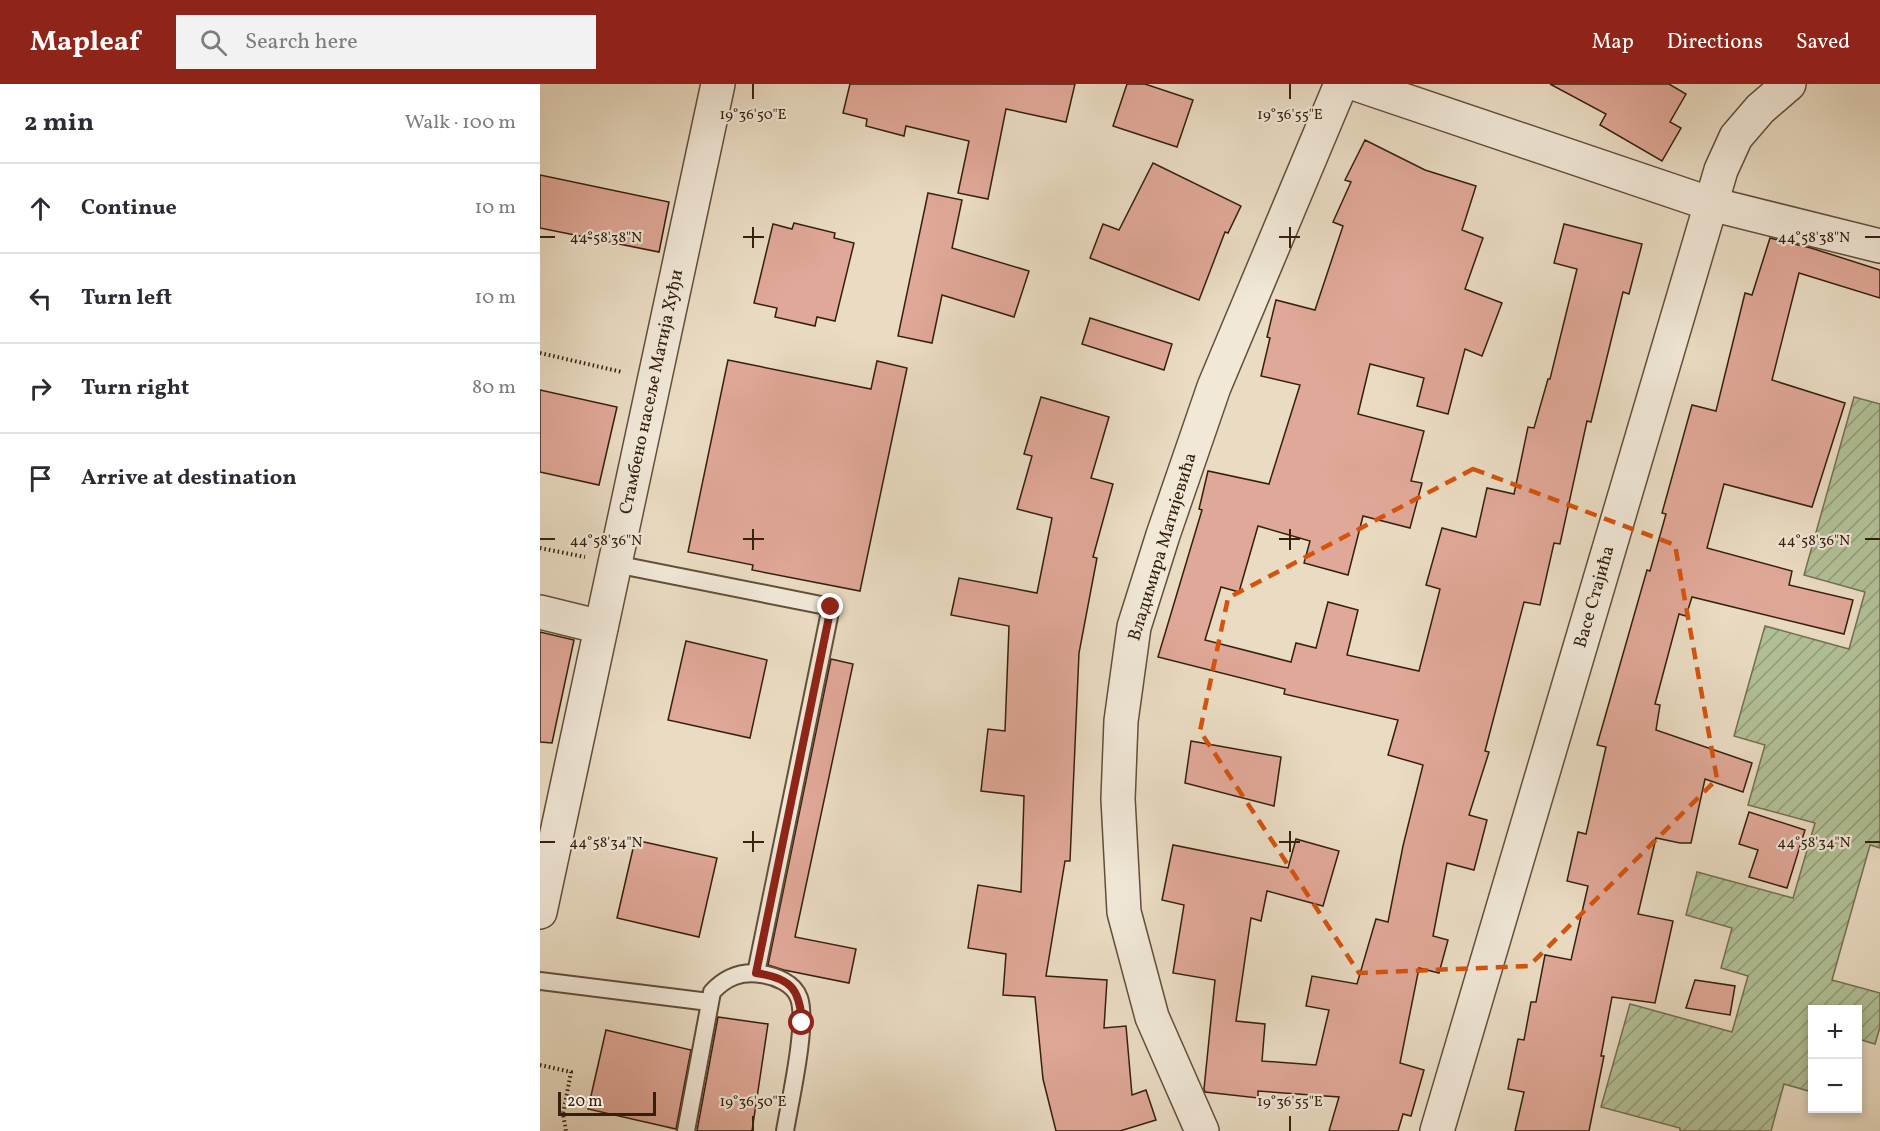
<!DOCTYPE html>
<html lang="en">
<head>
<meta charset="utf-8">
<style>
	body { margin:0; font-family:Vollkorn,serif; background:#f2f2f3; color:#2b2b33 }
	.controls { position:absolute; right:18px; bottom:18px; display:grid; overflow:hidden; border-radius:0px; box-shadow:0 3px 9px #0003 }
	.controls button { width:54px; height:54px; display:grid; place-items:center; padding:0; border:0; border-bottom:2px solid #e1e1e2; background:#fff; color:#2b2b33; font:30px sans-serif }
	.scale { position:absolute; left:18px; bottom:15px; width:98px; box-sizing:border-box; padding-left:6px; border:3px solid #35200d; border-top:0; font-size:16px; line-height:21px; white-space:nowrap; color:#35200d; -webkit-text-stroke:4px #f1e8d8; paint-order:stroke }
	.stop { position:absolute; width:18px; height:18px; margin:-14px; border:4px solid #8f2418; border-radius:50%; background:#fff }
	.stop.end { background:#8f2418; border-color:#fff; box-shadow:0 2px 6px #0008 }
	.list { margin:0; padding:0; list-style:none }
	h2 { display:flex; justify-content:space-between; align-items:center; height:78px; margin:0; padding:0 24px; font-size:26px }
	h2 small { font-size:20px; font-weight:400; color:#7c7c81 }
	.list li { display:grid; grid-template-columns:39px 1fr auto; gap:18px; align-items:center; box-sizing:border-box; height:90px; padding:0 24px; border-top:2px solid #e1e1e2 }
	.list b { display:block; font-size:22px; white-space:nowrap }
	.list em { font-size:20px; font-style:normal; color:#7c7c81 }
	.icon { flex:none; width:33px; height:33px; fill:none; stroke:currentColor; stroke-width:2; stroke-linecap:round; stroke-linejoin:round }
	.map { position:relative; flex:none; width:1340px; height:1047px; overflow:hidden }
	header { display:flex; align-items:center; gap:36px; box-sizing:border-box; height:84px; padding:0 30px; background:#8f2418; color:#fff }
	header strong { font-size:28px }
	nav { display:flex; gap:33px; margin-inline-start:auto; font-size:21px }
	.search { width:420px; height:54px; background:#f2f2f3; display:flex; align-items:center; gap:15px; box-sizing:border-box; padding:0 21px; border-radius:0px; color:#7c7c81; font-size:22px }
	main { display:flex }
	aside { flex:1; background:#fff }
	.map>svg:first-child { display:block }
	.garden { fill:url(#garden-furrows); stroke:#747052; stroke-width:1.5 }
	.building { fill:#e0a898; stroke:#35200d; stroke-width:1.5 }
	.lines { fill:none; stroke-linecap:round; stroke-linejoin:round }
	.lane-casing { stroke:#624f3a; stroke-width:20 }
	.street-casing { stroke:#624f3a; stroke-width:36 }
	.path { stroke:#35200d; stroke-width:4; stroke-dasharray:1.5 3; stroke-linecap:butt }
	.lane { stroke:#f1e8d8; stroke-width:16 }
	.street { stroke:#f1e8d8; stroke-width:33 }
	.route { stroke:#8f2418; stroke-width:8 }
	.marked { fill:none; stroke:#d6530c; stroke-width:4.5; stroke-dasharray:12 8; stroke-linejoin:round }
	.ticks { fill:none; stroke:#35200d; stroke-width:2 }
	.labels { text-anchor:middle; dominant-baseline:central; stroke-width:4.5; stroke-linejoin:round; paint-order:stroke }
	.street-label { font-size:18px; fill:#35200d; stroke:#f1e8d8 }
	.ticks-label { font-size:15px; text-anchor:middle; fill:#35200d; stroke:#f1e8d8; stroke-width:4.5; stroke-linejoin:round; paint-order:stroke }
</style>
</head>
<body>
<header>
<strong>Mapleaf</strong>
<div class="search"><svg class="icon" aria-label="search" viewBox="0 0 24 24"><circle cx="10" cy="10" r="6"/><path d="M15 15l6 6"/></svg>Search here</div>
<nav><a>Map</a><a>Directions</a><a>Saved</a></nav>
</header>
<main>
<aside>
<h2>2 min<small>Walk · 100 m</small></h2>
<ul class="list">
<li><svg class="icon" aria-label="ahead" viewBox="0 0 24 24"><path d="M12 20V5M6 11l6-6 6 6"/></svg><div><b>Continue</b></div><em>10 m</em></li>
<li><svg class="icon" aria-label="left" viewBox="0 0 24 24"><path d="M17 20v-9H6M10 6l-5 5 5 5"/></svg><div><b>Turn left</b></div><em>10 m</em></li>
<li><svg class="icon" aria-label="right" viewBox="0 0 24 24"><path d="M7 20v-9h11M14 6l5 5-5 5"/></svg><div><b>Turn right</b></div><em>80 m</em></li>
<li><svg class="icon" aria-label="arrive" viewBox="0 0 24 24"><path d="M6 21V4h12l-3 4 3 4H6"/></svg><div><b>Arrive at destination</b></div></li>
</ul>
</aside>
<div class="map">
<svg width="1340" height="1047" viewBox="0 0 1340 1047">
	<defs>
		<pattern id="garden-furrows" width="10" height="10" patternUnits="userSpaceOnUse" patternTransform="scale(1.5)"><rect width="10" height="10" fill="#b2c197"/><path d="M-1 1l2-2M0 10L10 0M9 11l2-2" fill="none" stroke="#929c7a"/></pattern>
	</defs>
	<rect width="100%" height="100%" fill="#eadcc3"/>
	<filter id="stains"><feTurbulence type="fractalNoise" baseFrequency=".00333" numOctaves="4"/><feColorMatrix values="0 0 0 0 .2 0 0 0 0 .09 0 0 0 0 .02 0 0 0 .5 -.17"/></filter>
	<radialGradient id="worn" r=".72"><stop offset=".6" stop-color="#630" stop-opacity="0"/><stop offset="1" stop-color="#630" stop-opacity=".3"/></radialGradient>
	<!-- garden -->
	<path class="garden" d="M1314 313 1340 320V764L1330 761 1292 896 1340 909V943L1335 960 1318 955V926H1272V1008L1244 1000 1231 1047H1140V1044L1061 1023 1090 920 1192 948 1208 892 1181 884 1192 844 1146 831 1157 788 1253 814 1275 739 1208 721 1225 661 1194 652 1225 542 1309 565 1325 508 1264 491Z"/>
	<!-- building -->
	<g class="building">
		<path d="M310 0H535L526 38 466 25 448 115 418 109 429 57 366 42 364 52 326 42 327 35 303 29Z"/>
		<path d="M587 0H605L653 16 637 63 573 42Z"/>
		<path d="M1010 0H1129L1146 10 1130 38 1141 44 1122 77 1060 41 1066 30Z"/>
		<path d="M825 56 885 86 936 102 922 146 943 154 925 205 962 219 942 272 925 265 908 330 877 322 884 294 830 280 818 330 884 347 871 397 882 399 870 444 823 432 808 491 764 479 770 457 718 442 699 508 681 503 665 556 751 578 756 559 776 564 788 518 818 526 807 571 879 587 900 505 886 501 902 444 936 453 947 404 974 410 988 343 994 344 1008 295H1010L1037 185 1014 179 1024 140 1102 160 1089 210 1083 208 1051 338 1047 337 1020 460 1014 459 1000 521 984 518 945 667 949 668 929 731 947 736 934 786 907 779 893 852 908 856 899 889 879 884 860 979 884 986 871 1032 863 1030 858 1047H789L799 1013 718 1007V1014L665 1008 664 1005 675 896 633 889 644 821 622 816 633 761 748 784 756 755 799 767 783 822 727 807 721 837 711 834 696 937 725 940 722 977 776 981 789 926 766 922 772 892 817 900 836 835 848 838 863 762 883 681 848 671 858 636 744 610 745 605 618 573 662 426 659 425 668 387 729 400 760 301 721 292 730 254 727 253 736 216 775 226 803 142 793 138 811 98 805 96Z"/>
		<path d="M613 79 701 122 688 149 685 148 659 216 550 174 563 140 579 146Z"/>
		<path d="M0 91 129 118 119 168 0 144Z"/>
		<path d="M388 109 422 116 412 164 489 187 474 233 402 211 392 259 358 252Z"/>
		<path d="M254 139 295 149 294 154 314 159 295 237 277 233 275 242 235 233 237 224 214 219 233 140 252 145Z"/>
		<path d="M1230 154 1271 164 1340 186V214L1259 189 1232 296 1305 319 1272 423 1184 400 1167 464 1252 487 1249 501 1313 516 1304 550 1152 513 1146 532 1139 530 1115 620 1120 621 1116 646 1212 679 1203 708 1165 695 1151 759H1140L1116 754 1098 830 1133 837 1115 919 1072 913 1061 972H1064L1049 1047H975L984 1008 968 1005 978 955 984 956 991 918H996L1005 871 1031 876 1048 802 1027 797 1038 748 1046 750 1066 663 1057 661 1107 486 1110 487 1126 430 1122 429 1152 321 1176 327 1205 209 1212 211Z"/>
		<path d="M550 234 632 260 624 286 542 260Z"/>
		<path d="M188 276 331 305 337 277 367 284 320 507 212 486 213 481 148 468Z"/>
		<path d="M0 306 77 323 59 401 0 388Z"/>
		<path d="M501 313 569 333 551 394 573 400 553 473 557 474 539 569 530 777H525L506 892 567 896 564 944 586 942 592 1011 606 1006 616 1036 580 1047H516L503 995 495 913 463 911 466 870 428 864 438 801 481 808 484 712 441 707 448 645 465 647 469 542 411 531 419 494 497 509 512 434 477 425 492 372 484 370Z"/>
		<path d="M0 548 34 556 12 659 0 658Z"/>
		<path d="M146 557 227 576 210 654 128 636Z"/>
		<path d="M291 575 313 580 255 853 316 865 309 899 244 886 228 881Z"/>
		<path d="M651 657 741 673 734 722 645 699Z"/>
		<path d="M1209 728 1265 746 1247 804 1209 793 1218 766 1199 760Z"/>
		<path d="M95 756 177 774 159 853 77 834Z"/>
		<path d="M1155 896 1195 902 1190 931 1146 924Z"/>
		<path d="M178 933 228 940 212 1047H157Z"/>
		<path d="M66 946 151 966 136 1045 48 1025Z"/>
	</g>
	<g class="lines">
		<defs>
			<g id="lane">
				<path d="M75 480 291 523 216 889"/>
				<path d="M0 897 169 918"/>
				<path d="M146 1047 172 908C186 893 201 887 221 890 235 892 254 899 259 914 268 939 250 1017 245 1047"/>
			</g>
			<g id="street">
				<path d="M816 0 1171 120 1340 162"/>
				<path d="M0 528 61 543"/>
				<path d="M0 828 178 0"/>
				<path d="M662 1047 612 933 584 828 578 715 581 637 594 543 623 451 674 303 801 0"/>
				<path d="M897 1047 1181 86 1196 53 1220 25 1249 0"/>
			</g>
		</defs>
		<!-- lane casing -->
		<use href="#lane" class="lane-casing"/>
		<!-- street casing -->
		<use href="#street" class="street-casing"/>
		<!-- path -->
		<g class="path">
			<path d="M0 269 82 288"/>
			<path d="M0 464 45 473"/>
			<path d="M0 981 31 988 23 1030 26 1047"/>
		</g>
		<!-- lane -->
		<use href="#lane" class="lane"/>
		<!-- street -->
		<use href="#street" class="street"/>
	</g>
	<g class="lines">
		<!-- route -->
		<path class="route" d="M262 939C260 905 251 894 216 889L291 523"/>
	</g>
	<!-- marked area -->
	<path class="marked" d="M933 385 1135 461 1177 695 989 882 819 889 660 647 688 514Z"/>
	<!-- ticks -->
	<path class="ticks" d="M213 0V15M750 0V15M213 143V164M750 143V164M0 153H15M203 153H224M739 153H760M1325 153H1340M213 445V466M750 445V466M0 455H15M203 455H224M739 455H760M1325 455H1340M213 747V768M750 747V768M0 758H15M203 758H224M739 758H760M1325 758H1340M213 1032V1047M750 1032V1047"/>
	<g class="labels">
		<!-- street labels -->
		<g class="street-label">
			<text transform="translate(112 308) rotate(-78)">Стамбено насеље Матија Хуђи</text>
			<text transform="translate(623 463) rotate(-73)">Владимира Матијевића</text>
			<text transform="translate(1055 513) rotate(-74)">Васе Стајића</text>
		</g>
	</g>
	<g class="ticks-label">
		<text x="213" y="35">19°36'50"E</text>
		<text x="750" y="35">19°36'55"E</text>
		<text x="66" y="158">44°58'38"N</text>
		<text x="1274" y="158">44°58'38"N</text>
		<text x="66" y="461">44°58'36"N</text>
		<text x="1274" y="461">44°58'36"N</text>
		<text x="66" y="763">44°58'34"N</text>
		<text x="1274" y="763">44°58'34"N</text>
		<text x="213" y="1022">19°36'50"E</text>
		<text x="750" y="1022">19°36'55"E</text>
	</g>
	<rect width="100%" height="100%" filter="url(#stains)"/>
	<rect width="100%" height="100%" fill="url(#worn)"/>
</svg>
<div class="controls">
<button>+</button>
<button>−</button>
</div>
<div class="scale">20 m</div>
<div class="stop" style="left:262px;top:939px"></div>
<div class="stop end" style="left:291px;top:523px"></div>
</div>
</main>
</body>
</html>
